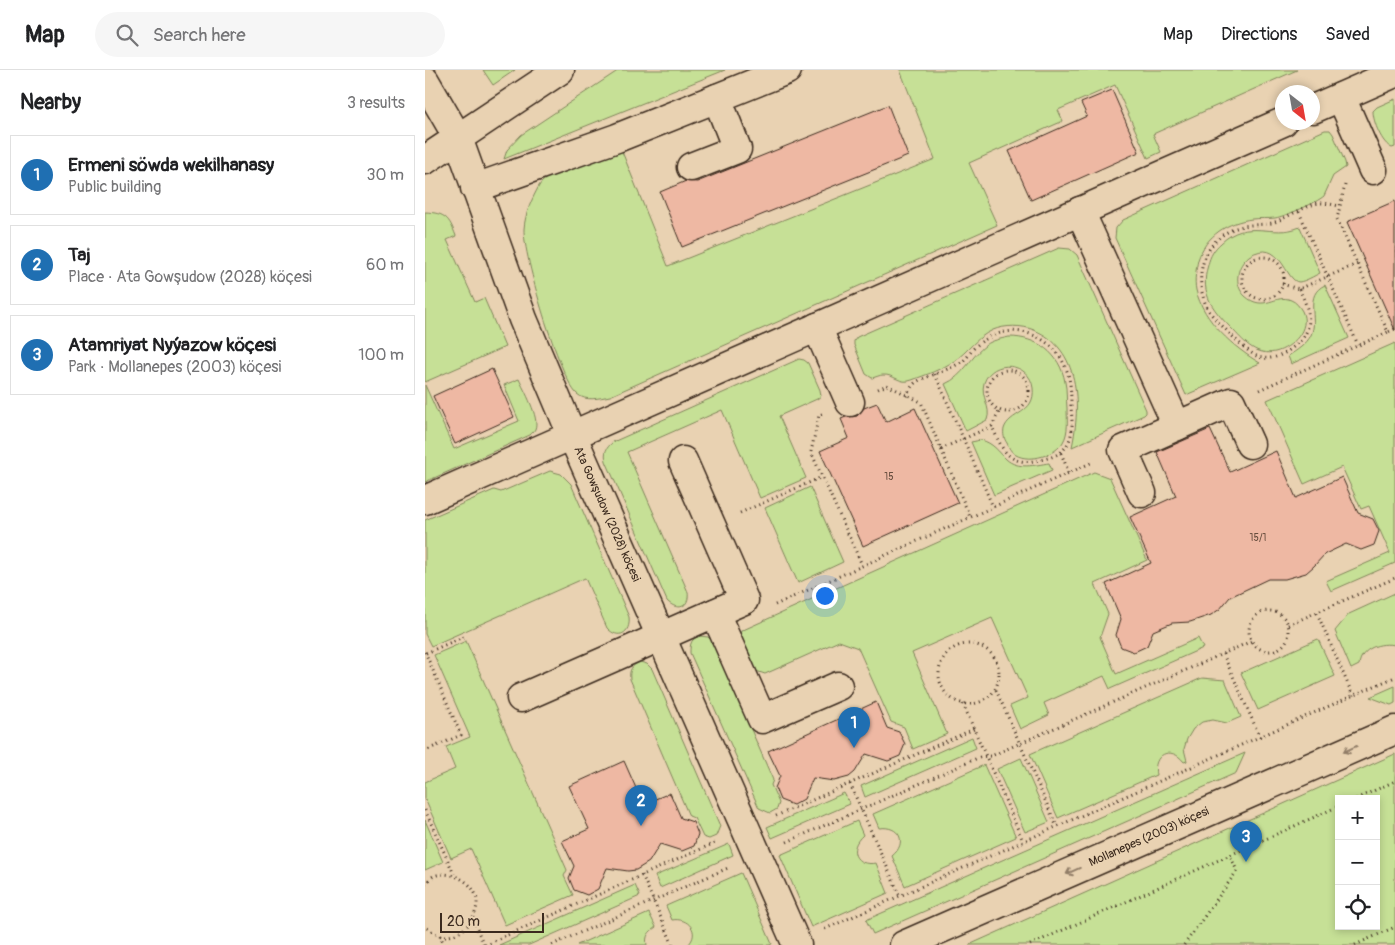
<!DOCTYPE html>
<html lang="en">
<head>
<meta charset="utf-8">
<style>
	body { margin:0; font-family:Pangolin,sans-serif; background:#f6f6f6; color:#202124 }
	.controls { position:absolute; right:15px; bottom:15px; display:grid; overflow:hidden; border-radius:0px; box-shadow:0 2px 8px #0003 }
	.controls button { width:45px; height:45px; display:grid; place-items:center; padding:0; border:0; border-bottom:1px solid #e0e0e0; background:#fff; color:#202124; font:25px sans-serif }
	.compass { position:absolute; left:850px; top:15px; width:45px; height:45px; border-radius:50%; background:#fff; box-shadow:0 2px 8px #0003; rotate:149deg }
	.scale { position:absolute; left:15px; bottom:12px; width:104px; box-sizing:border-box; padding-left:5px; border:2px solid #3b2a1e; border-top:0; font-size:14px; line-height:18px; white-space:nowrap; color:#3b2a1e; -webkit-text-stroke:4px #e9d2b2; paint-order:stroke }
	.you { position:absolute; left:399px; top:525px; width:18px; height:18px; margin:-12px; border:4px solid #fff; border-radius:50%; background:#1a73e8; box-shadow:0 0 0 8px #1a73e833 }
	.badge { display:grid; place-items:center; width:32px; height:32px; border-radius:50%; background:#1f6fb2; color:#fff; font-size:16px; font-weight:700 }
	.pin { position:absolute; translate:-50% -41px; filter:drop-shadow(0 1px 2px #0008) }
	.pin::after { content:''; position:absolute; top:26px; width:18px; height:15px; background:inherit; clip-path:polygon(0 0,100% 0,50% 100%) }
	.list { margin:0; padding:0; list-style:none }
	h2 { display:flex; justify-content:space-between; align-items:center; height:65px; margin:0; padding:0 20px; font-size:21px }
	h2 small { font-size:16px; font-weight:400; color:#757577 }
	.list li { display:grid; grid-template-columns:32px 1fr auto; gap:15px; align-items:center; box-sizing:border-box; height:80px; margin:0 10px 10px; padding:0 10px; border:1px solid #e0e0e0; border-radius:0px }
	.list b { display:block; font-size:19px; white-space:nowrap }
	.list p { margin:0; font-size:16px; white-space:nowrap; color:#757577 }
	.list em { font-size:16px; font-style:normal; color:#757577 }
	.icon { flex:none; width:28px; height:28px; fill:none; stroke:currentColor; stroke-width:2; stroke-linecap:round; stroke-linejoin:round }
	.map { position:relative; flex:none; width:970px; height:875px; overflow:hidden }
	header { display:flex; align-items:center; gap:30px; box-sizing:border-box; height:70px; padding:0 25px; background:#fff; border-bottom:1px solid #e0e0e0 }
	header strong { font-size:24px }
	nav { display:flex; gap:28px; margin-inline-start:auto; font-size:18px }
	.search { width:350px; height:45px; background:#f6f6f6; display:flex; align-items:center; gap:12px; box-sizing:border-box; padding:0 18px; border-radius:28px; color:#757577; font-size:19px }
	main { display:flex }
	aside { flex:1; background:#fff }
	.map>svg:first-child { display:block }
	.green { fill:#c6e096; stroke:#80855a; fill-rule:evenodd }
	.building { fill:#eeb8a3; stroke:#3b2a1e }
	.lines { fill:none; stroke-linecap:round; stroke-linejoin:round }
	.minor-casing { stroke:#3b2a1e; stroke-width:31 }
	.path { stroke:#3b2a1e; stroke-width:3; stroke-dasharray:1 4; stroke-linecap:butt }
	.minor { stroke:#e9d2b2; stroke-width:28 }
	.oneway { stroke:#927e68 }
	.labels { text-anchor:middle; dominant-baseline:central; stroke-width:4; stroke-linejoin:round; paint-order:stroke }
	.number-label { font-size:10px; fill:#684e3f }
	.street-label { font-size:12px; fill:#3b2a1e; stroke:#e9d2b2 }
</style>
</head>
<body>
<header>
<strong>Map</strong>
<div class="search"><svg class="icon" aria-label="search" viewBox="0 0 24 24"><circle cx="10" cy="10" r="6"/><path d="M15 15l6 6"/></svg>Search here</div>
<nav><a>Map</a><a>Directions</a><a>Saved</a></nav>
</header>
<main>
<aside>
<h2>Nearby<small>3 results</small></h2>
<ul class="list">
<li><span class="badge">1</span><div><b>Ermeni söwda wekilhanasy</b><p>Public building</p></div><em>30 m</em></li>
<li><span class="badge">2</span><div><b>Taj</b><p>Place · Ata Gowşudow (2028) köçesi</p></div><em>60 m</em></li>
<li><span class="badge">3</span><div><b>Atamriyat Nyýazow köçesi</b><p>Park · Mollanepes (2003) köçesi</p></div><em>100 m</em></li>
</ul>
</aside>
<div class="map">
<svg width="970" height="875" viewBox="0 0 970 875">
	<rect width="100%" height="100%" fill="#e9d2b2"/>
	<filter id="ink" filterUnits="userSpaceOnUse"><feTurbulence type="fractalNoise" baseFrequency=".02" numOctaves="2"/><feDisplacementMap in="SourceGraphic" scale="10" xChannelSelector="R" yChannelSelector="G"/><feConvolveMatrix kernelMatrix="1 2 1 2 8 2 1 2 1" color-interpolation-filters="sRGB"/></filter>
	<g filter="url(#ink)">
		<!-- green -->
		<g class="green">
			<path d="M58 0H90L68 15Z"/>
			<path d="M194 0H300L79 89 82 80 96 65Z"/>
			<path d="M475 0H872L728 64 736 82 723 88 690 15 633 40 638 51 544 93 572 155 185 326C174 328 161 332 152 324 134 307 98 185 99 159 100 143 107 129 114 116 121 101 179 85 196 79L243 196 510 89Z"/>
			<path d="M970 29V77L967 78C957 74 948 52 948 41L952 37Z"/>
			<path d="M900 60H905L908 64 920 92 921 97 908 106 899 126C891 133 861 146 850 148 842 149 835 148 827 149 803 152 781 165 773 190 771 200 769 210 771 220 778 251 809 278 835 293L761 325 690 168 691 158 698 150Z"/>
			<path d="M0 142C21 143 24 148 31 166L22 170 50 232 59 228 80 277 0 312Z"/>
			<path d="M875 157 895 203C889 206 881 211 874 212 860 212 856 166 824 186 818 191 814 197 813 205 812 213 814 220 820 226 839 243 851 223 866 230 871 232 874 236 877 241 886 259 867 278 850 282 832 286 820 273 809 261 789 241 774 225 783 195 785 186 789 179 796 173 823 147 847 169 875 157Z"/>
			<path d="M634 178 645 179 652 185 721 340V343L719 345 647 377C656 335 655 278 609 260 597 255 580 255 568 260 550 268 544 281 529 291 517 299 501 305 487 310 475 315 469 304 458 305 455 305 451 307 447 308L441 304 429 275V271L432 267Z"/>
			<path d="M900 215 924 268 866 294 863 286C871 281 882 274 886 265 894 248 878 225 900 215Z"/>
			<path d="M584 267C612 267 635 283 640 312 642 320 641 329 642 338 642 349 644 362 638 372 631 385 605 393 591 385 586 382 584 378 582 373 579 369 578 364 579 359 584 342 611 344 608 318 605 292 567 288 559 313 555 327 567 337 562 350L541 361 520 314C539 306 545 287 561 275 567 270 576 269 584 267Z"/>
			<path d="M970 273V493L906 521 901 511 965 483 944 436 936 439 917 397 879 414 842 330Z"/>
			<path d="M374 289 379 290 383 293 395 320 396 326 392 329 354 346 381 408 335 428 297 340 202 382 263 522C265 537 253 542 242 531L181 391C179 382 181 378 188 372Z"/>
			<path d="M94 309C99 320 115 348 110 359 110 360 106 364 105 365L0 412V315L29 379 94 351 79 315Z"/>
			<path d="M556 370C568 373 573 381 581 389 593 400 610 395 624 393L627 400 569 425 546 372Z"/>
			<path d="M125 401 136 404 146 414 204 547C206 564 193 570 182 558L160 508 6 576 0 564V450L69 420 76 422Z"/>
			<path d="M669 402 685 408 722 490 670 514 683 544 675 567 691 604 773 568 778 578 685 619 679 606 619 633 624 645 595 659 585 636 603 628 567 548 487 583 522 664 488 679 479 657 466 652 433 578 414 571 340 604 331 601 315 564 316 561Z"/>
			<path d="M385 417 418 492 373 513 340 438Z"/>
			<path d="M970 523V575C955 572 936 578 934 595L926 599 910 561 924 544Z"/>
			<path d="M275 566 283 567 288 572 348 710 346 715 354 733 352 739 345 743 334 738 265 583C265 573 266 569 275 566Z"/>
			<path d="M893 569 910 606 833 640 816 603Z"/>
			<path d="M41 571 142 800 139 806 148 825 80 855 46 779 26 788 0 729V712L30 699 21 677 45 667 9 585Z"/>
			<path d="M215 592 222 594 227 599 295 756 291 766 284 769 278 767 269 748 264 746 205 609C204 600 206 596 215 592Z"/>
			<path d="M777 608 800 610 816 647 802 653 788 650 777 652 768 659 762 669 759 679 762 691 759 692C746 675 727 684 731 705L633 748 605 684Z"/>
			<path d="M970 616V633L966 635 945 627Z"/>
			<path d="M547 667 551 678 440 727 436 716Z"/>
			<path d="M820 683 811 703 448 864 441 850Z"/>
			<path d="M970 684V875H544ZM914 729H951V856H914Z"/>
			<path d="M596 688 624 752 600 762 572 699Z"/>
			<path d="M559 695 591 767 480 816 467 786C483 773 475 755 454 758L448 744Z"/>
			<path d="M419 723 425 734 347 768 342 757Z"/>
			<path d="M0 750 18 792 0 800Z"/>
			<path d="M432 751 438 765C422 779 430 797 451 793L463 823 386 857 355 785Z"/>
			<path d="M304 774 308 785 235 818 230 806Z"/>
			<path d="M316 803 347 874 344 875H263C276 862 263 847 247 850L241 836Z"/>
			<path d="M210 815 215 826 104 875H74Z"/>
			<path d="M224 843 231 857C224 862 220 866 222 875H152Z"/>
		</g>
		<!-- building -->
		<g class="building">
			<path d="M687 20 714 82 606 130 584 81 662 46 656 33Z"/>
			<path d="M463 35 483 86 257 177 235 122 261 111 272 112Z"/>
			<path d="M970 131V260L922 152Z"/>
			<path d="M67 299 89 347 30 374 8 326Z"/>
			<path d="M452 333 461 352 490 338 533 433 438 476 395 381 424 368 416 349 421 347 432 346 439 338Z"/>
			<path d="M785 359 805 402 851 381 871 428 917 407 933 443 948 449 954 461 949 475 936 480 921 474 900 484 889 496 881 503 860 509H843L805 527 795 539 786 545 765 552 747 553 728 561 722 576 709 582 696 577 691 565 696 549 681 514 726 493 705 447 751 426 732 382Z"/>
			<path d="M451 632 462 658 474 662 480 674 475 686 463 691 441 684 430 702 424 707 409 711 388 708 379 729 368 735 355 730 350 718 355 706 343 681Z"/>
			<path d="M199 691 218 734 245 723 256 748 268 752 273 764 269 776 257 781 235 774 224 792 211 800 203 801 182 798 173 819 162 825 149 820 144 808 149 796 137 771 164 759 144 716Z"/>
		</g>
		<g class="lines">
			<defs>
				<g id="minor">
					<path d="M0 11 33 68 98 249 147 365 372 875"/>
					<path d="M916 27 948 100"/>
					<path d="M888 39 970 3"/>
					<path d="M0 90 135 0"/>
					<path d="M266 97 312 79 292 28"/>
					<path d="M50 118 192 68 362 0"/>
					<path d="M655 141 752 356"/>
					<path d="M392 257 425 332"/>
					<path d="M717 423 698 380 806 332 825 374"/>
					<path d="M0 430 858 52"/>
					<path d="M290 543 337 649 413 616"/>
					<path d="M96 628 319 530 258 391"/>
					<path d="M479 875 970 660"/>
				</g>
			</defs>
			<!-- minor casing -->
			<use href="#minor" class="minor-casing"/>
			<!-- path -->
			<g class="path">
				<path d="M920 115 912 149 963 262 970 259"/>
				<path d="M874 142 933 275"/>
				<circle cx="838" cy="208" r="21"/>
				<path d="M857 214 874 219 932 194"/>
				<path d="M874 219C883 237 890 256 875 271 865 281 852 290 838 288 826 286 816 274 807 266 800 258 790 250 784 241 768 213 775 175 806 160 821 153 832 156 847 153 860 149 884 133 896 133 902 133 908 135 915 136"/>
				<circle cx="583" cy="321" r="21"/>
				<path d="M510 304 568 437"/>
				<path d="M453 319 462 315 496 332 545 447"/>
				<path d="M834 320 963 262"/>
				<path d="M481 326C484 322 486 316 490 313 492 311 497 309 500 308 512 303 528 298 538 291 542 288 545 283 548 279 554 273 560 269 567 266 595 253 628 268 640 296 646 309 646 323 646 337 647 349 649 364 642 375 636 386 621 389 609 391 582 395 576 377 567 356"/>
				<path d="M397 344 394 345 386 382 437 495"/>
				<path d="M516 379 567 356 575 340"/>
				<path d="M636 383 644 403"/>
				<path d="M315 443 397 407"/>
				<path d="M350 535 668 392"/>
				<circle cx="844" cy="561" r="20"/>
				<path d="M892 543 928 626"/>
				<path d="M863 555 970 508"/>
				<circle cx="544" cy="604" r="30"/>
				<path d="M0 582 36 665 0 681"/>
				<path d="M1 583 40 566"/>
				<path d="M798 584 835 667"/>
				<path d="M571 620 632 757"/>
				<path d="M538 634 598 771"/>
				<path d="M425 714 475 826"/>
				<path d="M931 729 970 711"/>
				<path d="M0 740 29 804"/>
				<path d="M351 746 549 659"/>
				<path d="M362 772 555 687 566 686 827 571"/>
				<path d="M217 805 248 875"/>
				<path d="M0 814C2 812 6 807 9 806 26 799 52 813 52 832 52 851 33 871 13 865 9 863 4 859 0 857"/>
				<path d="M48 850 59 875"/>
				<path d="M400 859 970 607"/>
				<path d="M15 865 19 875"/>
				<path d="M60 875 292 772"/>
				<path d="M127 875 303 798"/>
				<path d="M605 875 914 736"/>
				<path d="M759 875 812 801 805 785"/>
				<path d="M930 875 970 857"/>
			</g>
			<!-- minor -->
			<use href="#minor" class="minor"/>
		</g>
		<!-- one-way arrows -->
		<defs><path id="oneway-shaft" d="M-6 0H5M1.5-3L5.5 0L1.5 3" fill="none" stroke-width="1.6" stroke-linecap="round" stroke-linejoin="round" transform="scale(1.25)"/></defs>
		<g class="oneway">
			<use href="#oneway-shaft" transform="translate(925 679) rotate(156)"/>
			<use href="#oneway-shaft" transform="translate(648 801) rotate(156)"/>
		</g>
	</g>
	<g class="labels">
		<!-- number labels -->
		<g class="number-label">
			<text x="464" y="407">15</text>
			<text x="833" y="468">15/1</text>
		</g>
		<!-- street labels -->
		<g class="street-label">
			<text transform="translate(182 444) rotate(66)">Ata Gowşudow (2028) köçesi</text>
			<text transform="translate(724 767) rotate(-24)">Mollanepes (2003) köçesi</text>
		</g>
	</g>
</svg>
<div class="controls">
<button>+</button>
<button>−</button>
<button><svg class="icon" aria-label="locate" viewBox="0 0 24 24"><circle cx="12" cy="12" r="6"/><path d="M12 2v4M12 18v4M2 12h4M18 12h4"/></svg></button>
</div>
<svg class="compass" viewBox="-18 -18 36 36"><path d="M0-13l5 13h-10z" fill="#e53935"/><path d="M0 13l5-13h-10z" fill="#757577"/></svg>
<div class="scale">20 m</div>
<div class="you"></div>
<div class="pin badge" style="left:429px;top:678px">1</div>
<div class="pin badge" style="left:216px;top:756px">2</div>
<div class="pin badge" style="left:821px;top:792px">3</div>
</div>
</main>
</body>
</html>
